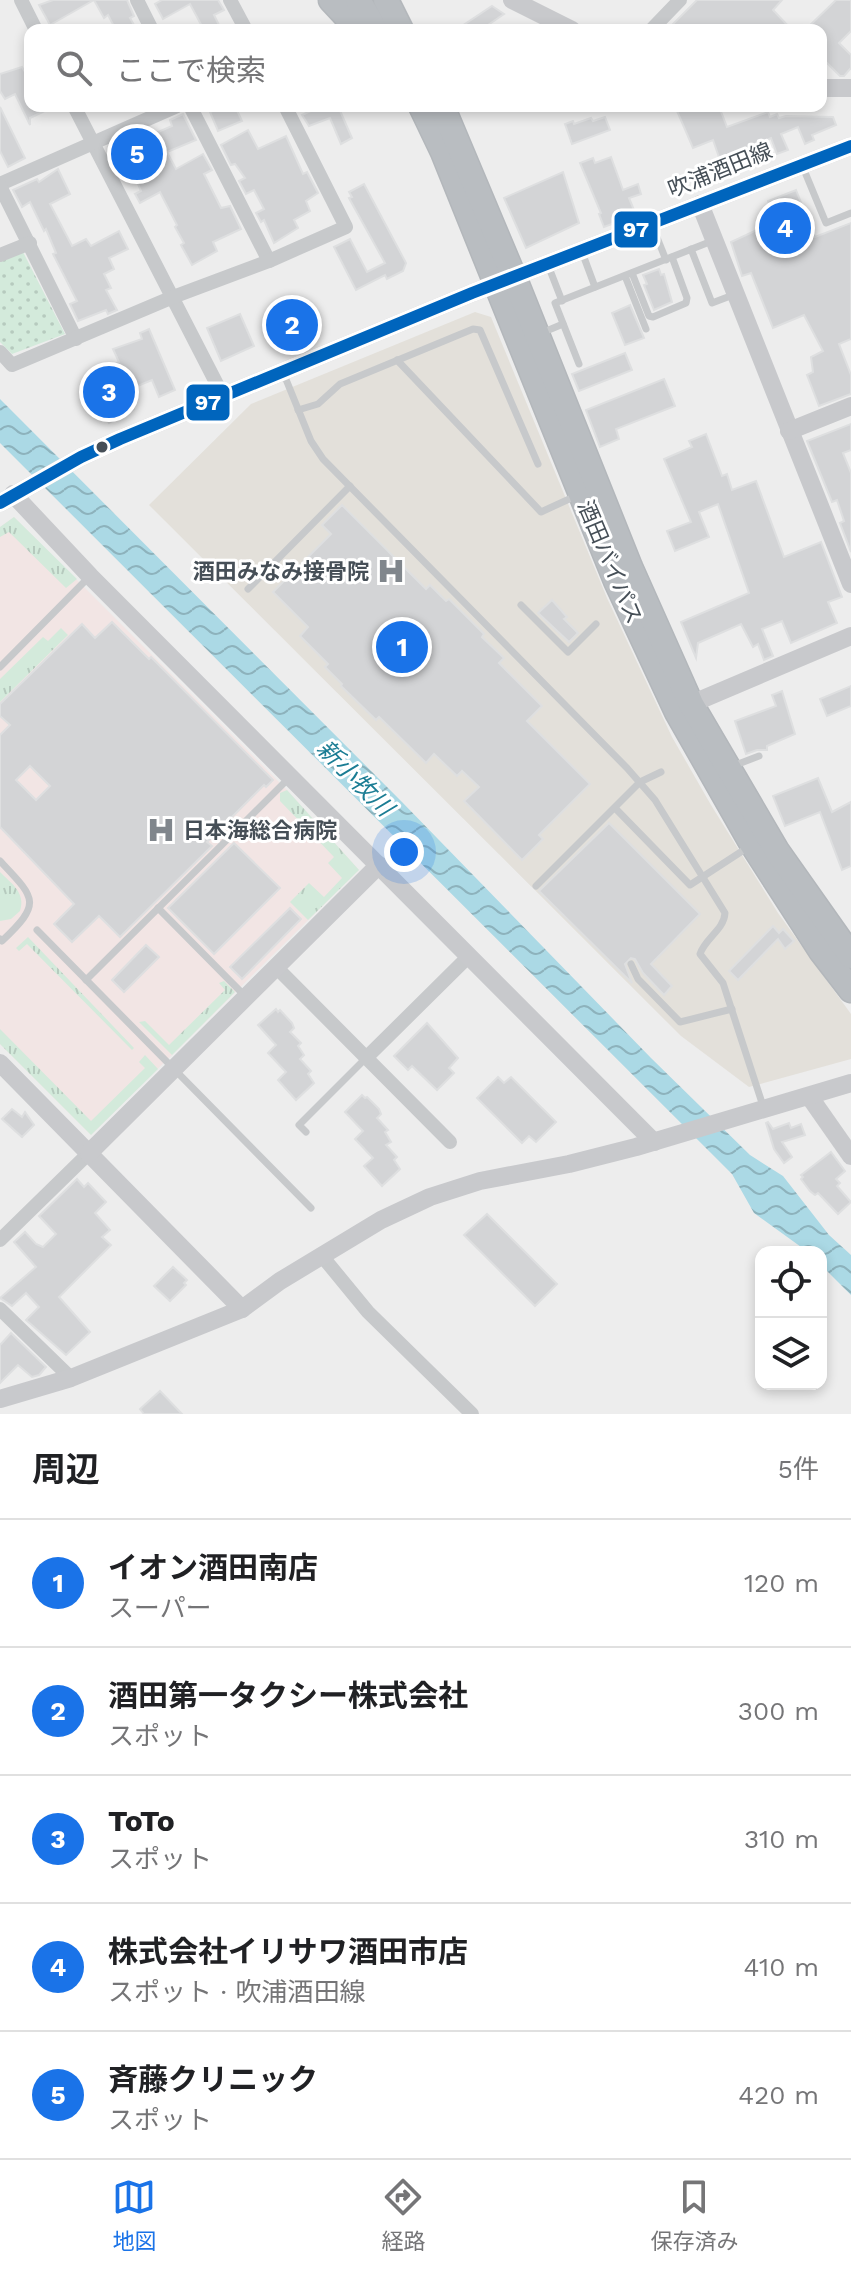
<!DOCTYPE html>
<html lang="ja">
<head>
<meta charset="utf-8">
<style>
	body { margin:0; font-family:"Work Sans","Noto Sans JP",sans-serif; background:#f6f6f6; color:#202124 }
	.controls { position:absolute; right:24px; bottom:24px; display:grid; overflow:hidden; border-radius:16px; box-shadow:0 4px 12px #0003 }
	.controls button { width:72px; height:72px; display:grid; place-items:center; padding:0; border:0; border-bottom:2px solid #e0e0e0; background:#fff; color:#202124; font:40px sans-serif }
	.you { position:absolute; left:404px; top:852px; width:28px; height:28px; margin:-20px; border:6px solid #fff; border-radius:50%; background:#1a73e8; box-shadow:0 0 0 12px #1a73e833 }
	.badge { display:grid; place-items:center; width:52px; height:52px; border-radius:50%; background:#1a73e8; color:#fff; font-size:26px; font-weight:700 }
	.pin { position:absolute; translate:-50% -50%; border:4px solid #fff; box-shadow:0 2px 8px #0006 }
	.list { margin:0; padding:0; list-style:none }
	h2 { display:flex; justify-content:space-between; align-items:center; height:104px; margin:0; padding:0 32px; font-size:34px }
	h2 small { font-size:26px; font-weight:400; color:#757577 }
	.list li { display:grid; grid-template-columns:52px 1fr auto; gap:24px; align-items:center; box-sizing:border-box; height:128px; padding:0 32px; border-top:2px solid #e0e0e0 }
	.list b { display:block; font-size:30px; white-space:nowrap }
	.list p { margin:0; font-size:26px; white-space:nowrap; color:#757577 }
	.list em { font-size:26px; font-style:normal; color:#757577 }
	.icon { flex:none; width:44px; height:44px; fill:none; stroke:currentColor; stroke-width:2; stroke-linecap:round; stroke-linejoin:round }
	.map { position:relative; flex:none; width:851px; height:1414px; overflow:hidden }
	.search { position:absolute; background:#fff; box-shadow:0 4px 12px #0003; left:24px; right:24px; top:24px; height:88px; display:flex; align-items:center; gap:20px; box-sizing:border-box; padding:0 28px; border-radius:16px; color:#757577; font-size:30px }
	.sheet { height:744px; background:#fff }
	nav { display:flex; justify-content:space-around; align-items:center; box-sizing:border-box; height:112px; border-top:2px solid #e0e0e0; background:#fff; font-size:22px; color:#757577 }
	nav a { display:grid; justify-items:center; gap:4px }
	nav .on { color:#1a73e8 }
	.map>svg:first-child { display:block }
	.commercial { fill:#e3e0da }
	.medical { fill:#f2e5e4 }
	.grass { fill:url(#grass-tufts) }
	.park { fill:url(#park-dots) }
	.water { fill:url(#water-waves) }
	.building { fill:#d3d4d6; stroke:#dedfe0; stroke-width:2; fill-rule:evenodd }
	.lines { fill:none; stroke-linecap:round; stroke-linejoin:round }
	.highway-casing { stroke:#b3b7bb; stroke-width:27 }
	.lane { stroke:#c7c9cb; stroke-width:7 }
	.street { stroke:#c7c9cb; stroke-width:14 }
	.secondary { stroke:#c8c9cc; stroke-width:18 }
	.highway { stroke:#b9bdc1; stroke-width:24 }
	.bus-1-casing { stroke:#fff; stroke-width:18 }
	.bus-1 { stroke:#0065bd; stroke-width:12 }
	.bus-dot { fill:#464f57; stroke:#fff; stroke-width:3 }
	.labels { text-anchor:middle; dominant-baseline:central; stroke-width:6; stroke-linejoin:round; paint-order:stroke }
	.street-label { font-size:22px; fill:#464f57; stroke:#fff }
	.poi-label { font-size:22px; font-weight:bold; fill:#464f57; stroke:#fff; text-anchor:end }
	.water-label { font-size:24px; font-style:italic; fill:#1b7d94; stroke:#fff }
	.line-badge { stroke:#fff; stroke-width:3 }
	.badge-label { font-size:22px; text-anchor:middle; font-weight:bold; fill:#fff }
</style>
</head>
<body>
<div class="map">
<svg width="851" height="1414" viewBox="0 0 851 1414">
	<defs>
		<pattern id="grass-tufts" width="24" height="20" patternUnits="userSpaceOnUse" patternTransform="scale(2)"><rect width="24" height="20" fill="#d3eadb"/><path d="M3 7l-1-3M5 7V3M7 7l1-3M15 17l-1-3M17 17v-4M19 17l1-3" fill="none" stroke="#b6cabe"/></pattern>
		<pattern id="park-dots" width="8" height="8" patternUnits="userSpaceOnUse" patternTransform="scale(2)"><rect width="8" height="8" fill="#d3eadb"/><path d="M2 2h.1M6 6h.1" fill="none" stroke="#b6cabe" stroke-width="1.8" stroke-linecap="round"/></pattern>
		<pattern id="water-waves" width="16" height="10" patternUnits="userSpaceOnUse" patternTransform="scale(2)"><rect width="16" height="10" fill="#abd9e5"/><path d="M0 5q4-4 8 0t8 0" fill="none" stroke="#8db2bc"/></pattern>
	</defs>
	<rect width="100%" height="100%" fill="#ededed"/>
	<!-- commercial -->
	<path class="commercial" d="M475 312 491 317 607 598 672 737 711 805 778 913 851 1014V1059L749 1087 681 1036 149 505 251 404Z"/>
	<!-- medical -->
	<path class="medical" d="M14 517 287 790 359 870 91 1135 0 1044V527Z"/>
	<!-- grass -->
	<g class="grass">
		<path d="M14 517 77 579 66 588 9 532 0 537V527Z"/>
		<path d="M61 628 68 635 0 702V679L43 637 48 641Z"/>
		<path d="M287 790 359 870 308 920 290 902 309 883 324 897 342 878 328 863 334 857 280 801V793Z"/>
		<path d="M0 872C12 884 26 893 20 911L11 919 0 921Z"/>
		<path d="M28 937 134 1048 132 1050 27 944 19 951 16 948Z"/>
		<path d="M224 981 235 992 172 1055 139 1022 145 1021 169 1045 225 990 219 983Z"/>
		<path d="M0 1029 91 1121 145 1068 139 1062 145 1055 158 1069 91 1135 0 1044Z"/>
	</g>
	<!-- park -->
	<path class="park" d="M23 252 65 334 12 354 0 342V262Z"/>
	<!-- water -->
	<path class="water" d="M0 399 402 802 651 1058 750 1155 783 1176 829 1235 851 1255V1295L821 1265V1252H808L754 1213 732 1174 0 443Z"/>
	<!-- building -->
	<g class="building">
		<path d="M53 0H127L134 16 130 18 134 25 129 27 131 30H116L108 15 104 18 94 0 50 25 39 5Z"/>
		<path d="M162 0H218L224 10 214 15 219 25 204 30 190 4 163 19 155 4Z"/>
		<path d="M697 0H782L773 10 792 30H667Z"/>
		<path d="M836 0H851V31L839 43 851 55V68L844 76H840L821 57V30H805Z"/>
		<path d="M492 6 504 14 488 25 491 30H456Z"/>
		<path d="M22 67 30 80V106H55L30 118V125L15 94 5 99 0 91V74Z"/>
		<path d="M225 106H235L242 121 218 131 210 112Z"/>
		<path d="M321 106H338L352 138 341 144 330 118 309 126 302 115Z"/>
		<path d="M0 107 25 158 8 167 0 151Z"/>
		<path d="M720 109 727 127 768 112 770 117 777 114 779 118 786 116 833 117 836 125 812 135 814 140 805 144 798 127 781 134 788 150 777 154 771 138 720 160 713 140 693 148 677 111Z"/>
		<path d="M183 114 196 140 167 152 176 169 203 154 212 170 204 174 221 208 230 206 241 229 213 242 217 251 192 265 181 245 184 243 175 227 177 225 160 192 140 203 135 194 141 191 120 142 139 134 148 153 163 142 158 132 172 126 170 120Z"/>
		<path d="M605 117 610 130 572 144 565 124 573 121 574 124 591 118 593 121Z"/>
		<path d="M248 130 258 149 286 136 303 174 307 172 318 193 306 201 310 211 294 220 298 228 274 243 264 220 261 222 256 213 264 209 254 190 246 194 239 181 245 178 235 164 231 165 221 145Z"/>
		<path d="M611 157 623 190 638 184 641 194 629 198 636 215 604 227 599 214 601 213 580 163 593 158 595 163Z"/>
		<path d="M58 169 70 194 50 204 72 246 86 239 91 246 119 231 128 249 109 258 114 269 104 274 111 288 106 290 117 310 108 314 106 310 78 321 70 304 77 301 53 254 56 253 46 229 44 231 30 202 22 207 13 190 37 179 39 182Z"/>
		<path d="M563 172 579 223 526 248 504 198Z"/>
		<path d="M364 184 406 263 403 271 387 279 385 275 356 290 334 247 350 239 367 272 385 263 349 198 352 197 349 192Z"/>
		<path d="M796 190 815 237 851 223V339L839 344 851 375V394L819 406 807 375 813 372 811 357 823 351 804 315 773 328 751 273 742 276 731 242 776 221 768 201Z"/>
		<path d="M659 269 661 275 664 274 672 302 654 310 644 285 647 284 643 275Z"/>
		<path d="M299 301 314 334 284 348 269 315Z"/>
		<path d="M630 305 644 338 625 345 612 313Z"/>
		<path d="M240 314 254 346 221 361 207 328Z"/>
		<path d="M149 329 175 390 159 397 152 380 125 391 134 409 109 423 86 380 119 362 113 349 142 339 140 333Z"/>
		<path d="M625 353 632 370 579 391 572 374Z"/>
		<path d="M664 379 675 406 616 429 619 439 600 447 586 410Z"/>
		<path d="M851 424V450L843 453 851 473V552L840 523 844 521 837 500 832 502 807 441Z"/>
		<path d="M706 434 722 476 727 474 732 490 756 481 784 557 821 542 842 597 828 602 837 623 791 643 782 621 762 629 773 656 764 660 758 644 753 647 741 624 698 643 696 658 681 622 749 593 718 504 699 512 709 537 675 551 667 531 691 522 664 459 692 447 689 441Z"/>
		<path d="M342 505 426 589 430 585 446 601 449 599 484 634 482 637 504 658 499 663 542 706 527 721 590 784 539 835 543 839 522 860 464 801 479 787 462 771 457 776 434 754 426 763 379 717 376 720 341 686 342 684 325 667 328 664 300 636 308 627 273 592 331 534 322 525Z"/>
		<path d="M552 600 567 617 564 619 578 633 569 642 538 613Z"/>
		<path d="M112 622 149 659 151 657 273 780 266 787 264 785 207 842 212 846 120 937 99 916 72 942 54 924 74 904 0 827V735L10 725 0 716V704L82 624 95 638ZM30 766 50 786 36 800 16 780Z"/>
		<path d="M851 686V706L827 716 820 699Z"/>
		<path d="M782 691 795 734 767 746V750H757L746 754 735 721 776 706 772 695Z"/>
		<path d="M818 778 832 812 851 802V866L842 870 820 812 785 826 773 796Z"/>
		<path d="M609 823 700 914 651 964 672 986 664 995 643 973 635 959 631 958 625 964 632 983 539 891Z"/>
		<path d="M234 843 280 888 214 954 168 908Z"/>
		<path d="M290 908 301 919 242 979 230 967Z"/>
		<path d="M773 926 779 933 783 929 794 941 785 949 778 939 738 980 729 971Z"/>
		<path d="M146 945 159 957 124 992 112 980Z"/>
		<path d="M276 1009 278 1012 280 1010 292 1023 294 1028 290 1032 301 1043 298 1046 304 1055 300 1059 311 1071 308 1074 314 1083 296 1100 278 1080 286 1072 268 1053 276 1045 258 1025Z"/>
		<path d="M427 1023 458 1058 449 1068 454 1073 437 1090 412 1066 408 1070 394 1056Z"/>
		<path d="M498 1077 504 1083 511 1077 556 1122 536 1142 529 1136 522 1143 477 1098Z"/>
		<path d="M362 1095 365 1098 367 1097 379 1109 381 1114 377 1118 388 1130 385 1132 391 1142 386 1145 397 1157 394 1160 400 1169 382 1186 364 1166 373 1158 355 1139 363 1131 345 1112Z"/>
		<path d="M12 1109 22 1117 25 1112 34 1125 22 1137 2 1119Z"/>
		<path d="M768 1122 773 1129 789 1123 791 1128 801 1124 805 1135 782 1142 792 1157 784 1163 774 1149 766 1123Z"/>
		<path d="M831 1152 845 1171 836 1179 840 1183 837 1186 851 1202 838 1214 818 1193 815 1195 810 1191 801 1179 803 1177 801 1175Z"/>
		<path d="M77 1179 84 1187 88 1183 106 1202 95 1213 110 1230 102 1237 111 1245 59 1297 90 1332 66 1355 26 1320 39 1307 26 1293 12 1306 0 1298 36 1267 14 1242 25 1232 36 1244 43 1247 56 1234 39 1216Z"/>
		<path d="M487 1214 557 1284 535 1306 464 1235Z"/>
		<path d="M173 1267 187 1280 184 1283 186 1285 170 1301 154 1286Z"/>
		<path d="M11 1333 46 1367 39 1375 32 1377 18 1365 0 1383V1345Z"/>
		<path d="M160 1391 182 1414H144L140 1409Z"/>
	</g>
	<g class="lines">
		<defs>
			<g id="highway">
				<path d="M331 0 359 30"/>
				<path d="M358 0 376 30"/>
				<path d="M386 0 401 30"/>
				<path d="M421 106 443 152 616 581 677 712 752 844 821 951 851 990"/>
				<path d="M442 106 514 277 630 567 691 704 777 851 851 956"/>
			</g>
		</defs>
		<!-- highway casing -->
		<use href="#highway" class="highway-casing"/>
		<!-- lane -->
		<g class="lane">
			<path d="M802 165 826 223 851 213"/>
			<path d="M652 225 666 260"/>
			<path d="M691 249 712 303 733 295"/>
			<path d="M582 252 595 287"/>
			<path d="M548 265 562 301"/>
			<path d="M632 273 649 316 653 317 686 303 687 298 672 257"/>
			<path d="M625 276 646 329"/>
			<path d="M539 334 563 324"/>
			<path d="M397 360 541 512 578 495"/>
			<path d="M579 364 555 303 712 241"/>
			<path d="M283 372 311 441 323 459 627 768 655 800 725 913C724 930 705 938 700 954L723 983 763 1106"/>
			<path d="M298 410 318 404 340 384 473 329 480 330 538 464"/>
			<path d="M248 589 350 486"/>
			<path d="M521 605 568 652 596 624"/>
			<path d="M0 667 88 578"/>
			<path d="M733 766 759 756"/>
			<path d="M615 808 690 885 750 846"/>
			<path d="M0 861C36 899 42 903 2 941L0 939"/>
			<path d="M536 886 640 782 661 772"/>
			<path d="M158 908 246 997"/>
			<path d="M37 930 311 1208"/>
			<path d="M631 964 638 979 680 1022 732 1009"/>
			<path d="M86 980 289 778"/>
			<path d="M306 1132 299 1125 366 1058"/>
		</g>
		<!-- street -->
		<g class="street">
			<path d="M21 0 36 30"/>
			<path d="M137 0 152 30"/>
			<path d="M230 0 246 30"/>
			<path d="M651 30 680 0"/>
			<path d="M74 106 223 396"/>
			<path d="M190 106 269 261"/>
			<path d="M0 184 177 106"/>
			<path d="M0 186 76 339"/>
			<path d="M0 255 30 243"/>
			<path d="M0 352 12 365 173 297 269 261 346 227 285 106"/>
			<path d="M276 967 450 1142"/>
			<path d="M366 1058 469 956"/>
			<path d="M0 1240 89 1153"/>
			<path d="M322 1256 368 1312 472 1414"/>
			<path d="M0 1309 71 1378"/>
		</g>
		<!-- secondary -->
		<g class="secondary">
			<path d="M512 0 572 30"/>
			<path d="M821 88H851"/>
			<path d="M700 204 851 584"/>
			<path d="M789 431 851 406"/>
			<path d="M13 494 90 576 654 1142"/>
			<path d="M0 503 81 457 120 439 472 293 851 146"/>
			<path d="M691 704 851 636"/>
			<path d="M0 1063 242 1309"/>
			<path d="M809 1096 851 1156"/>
			<path d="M89 1153 379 865"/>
			<path d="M0 1399 71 1378 242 1309 280 1281 381 1220 430 1197 480 1181 569 1164 636 1147 851 1083"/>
		</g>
		<!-- highway -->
		<use href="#highway" class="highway"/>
		<defs>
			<path id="bus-1" d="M0 503 81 457 120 439 472 293 851 146"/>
		</defs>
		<!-- bus-1 casing -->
		<use href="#bus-1" class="bus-1-casing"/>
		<!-- bus-1 -->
		<use href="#bus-1" class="bus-1"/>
	</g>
	<!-- icons -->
	<defs>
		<symbol id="hospital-bare" viewBox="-9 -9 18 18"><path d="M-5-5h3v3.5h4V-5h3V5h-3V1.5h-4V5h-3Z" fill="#80868c" stroke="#fff" stroke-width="2.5" paint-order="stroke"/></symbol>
	</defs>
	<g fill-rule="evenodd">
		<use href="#hospital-bare" x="371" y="551" width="40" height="40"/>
		<use href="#hospital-bare" x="141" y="810" width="40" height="40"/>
	</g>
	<!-- markers -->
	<circle class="bus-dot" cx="102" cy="447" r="7"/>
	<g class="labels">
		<!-- street labels -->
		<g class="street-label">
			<text transform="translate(720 170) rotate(-22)">吹浦酒田線</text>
			<text transform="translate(610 562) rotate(67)">酒田バイパス</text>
		</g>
		<!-- poi labels -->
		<g class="poi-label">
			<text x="369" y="571">酒田みなみ接骨院</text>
			<text x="183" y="830" text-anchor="start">日本海総合病院</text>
		</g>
		<!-- water labels -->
		<g class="water-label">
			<text transform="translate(355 778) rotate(45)">新小牧川</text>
		</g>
	</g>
	<g class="line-badge">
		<rect x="613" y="210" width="46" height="39" rx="8" fill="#0065bd"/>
		<rect x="185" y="383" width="46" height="39" rx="8" fill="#0065bd"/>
	</g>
	<g class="badge-label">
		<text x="636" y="237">97</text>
		<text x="208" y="410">97</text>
	</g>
</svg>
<div class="controls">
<button><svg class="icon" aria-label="locate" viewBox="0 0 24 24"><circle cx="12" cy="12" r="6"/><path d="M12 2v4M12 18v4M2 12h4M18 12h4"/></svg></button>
<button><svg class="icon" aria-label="layers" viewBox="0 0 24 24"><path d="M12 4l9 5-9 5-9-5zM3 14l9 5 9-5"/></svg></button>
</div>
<div class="you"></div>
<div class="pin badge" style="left:402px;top:647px">1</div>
<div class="pin badge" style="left:292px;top:325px">2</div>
<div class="pin badge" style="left:109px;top:392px">3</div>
<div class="pin badge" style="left:785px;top:228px">4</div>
<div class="pin badge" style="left:137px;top:154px">5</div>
<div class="search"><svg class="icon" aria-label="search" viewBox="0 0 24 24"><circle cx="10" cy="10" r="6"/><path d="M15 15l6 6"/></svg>ここで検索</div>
</div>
<section class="sheet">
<h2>周辺<small>5件</small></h2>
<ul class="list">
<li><span class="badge">1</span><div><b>イオン酒田南店</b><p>スーパー</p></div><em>120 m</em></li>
<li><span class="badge">2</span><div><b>酒田第一タクシー株式会社</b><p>スポット</p></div><em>300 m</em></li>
<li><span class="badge">3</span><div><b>ToTo</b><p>スポット</p></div><em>310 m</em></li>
<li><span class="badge">4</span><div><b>株式会社イリサワ酒田市店</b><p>スポット · 吹浦酒田線</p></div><em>410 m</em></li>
<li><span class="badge">5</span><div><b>斉藤クリニック</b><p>スポット</p></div><em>420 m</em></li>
</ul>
</section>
<nav>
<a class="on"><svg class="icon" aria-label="map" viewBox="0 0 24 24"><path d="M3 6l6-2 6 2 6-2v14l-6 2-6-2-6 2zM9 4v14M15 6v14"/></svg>地図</a>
<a><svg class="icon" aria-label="directions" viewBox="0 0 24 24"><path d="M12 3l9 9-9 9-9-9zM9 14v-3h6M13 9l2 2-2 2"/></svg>経路</a>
<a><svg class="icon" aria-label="saved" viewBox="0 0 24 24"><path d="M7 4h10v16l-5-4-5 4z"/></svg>保存済み</a>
</nav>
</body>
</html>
